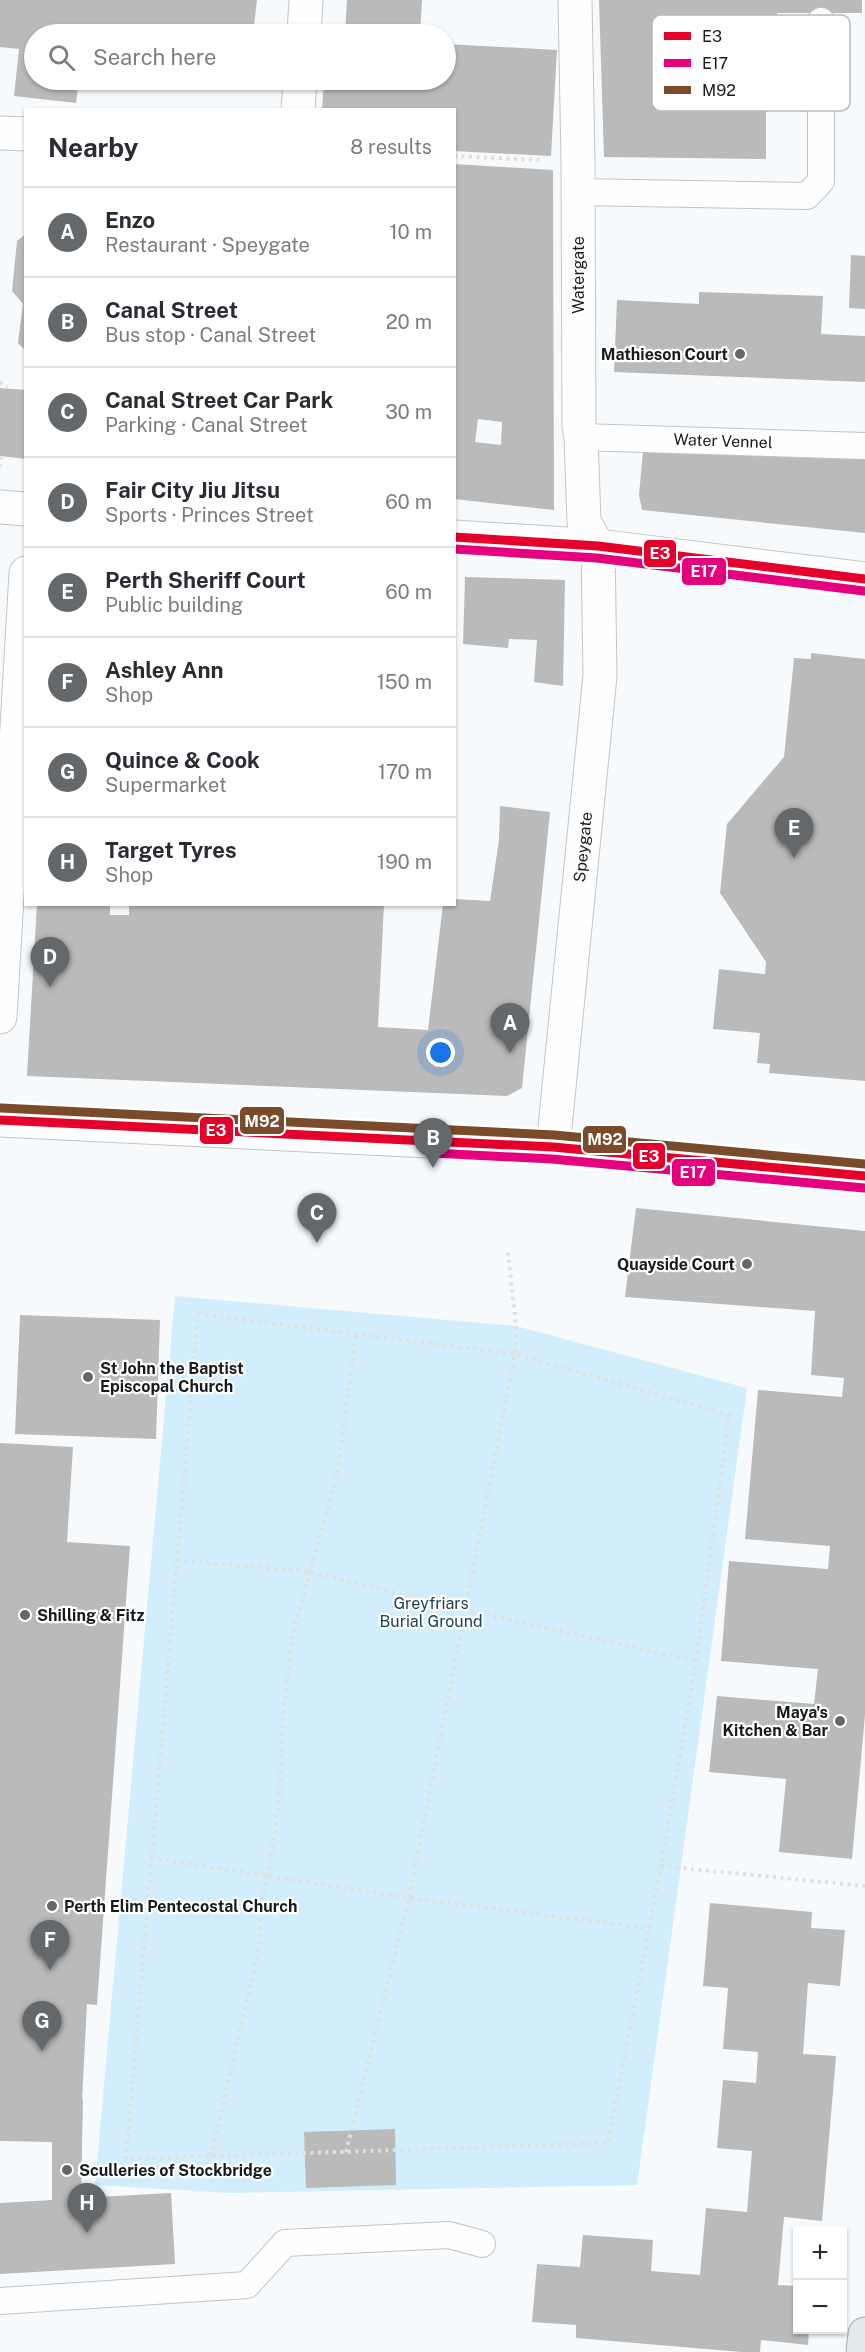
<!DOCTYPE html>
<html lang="en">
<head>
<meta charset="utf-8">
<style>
	body { margin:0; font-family:"Public Sans",sans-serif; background:#f7f7f7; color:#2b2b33 }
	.controls { position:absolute; right:18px; bottom:18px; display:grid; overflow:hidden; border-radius:0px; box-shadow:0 2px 4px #0004 }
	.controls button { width:54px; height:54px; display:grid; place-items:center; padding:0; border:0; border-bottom:2px solid #e1e1e2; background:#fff; color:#2b2b33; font:30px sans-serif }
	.you { position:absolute; left:441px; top:1053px; width:21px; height:21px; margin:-15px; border:4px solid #fff; border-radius:50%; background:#1a73e8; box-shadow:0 0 0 9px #1a73e833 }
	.badge { display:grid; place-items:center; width:39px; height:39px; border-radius:50%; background:#65686a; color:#fff; font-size:20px; font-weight:700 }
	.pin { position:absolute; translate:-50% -50px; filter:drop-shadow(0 2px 3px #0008) }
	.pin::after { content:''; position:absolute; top:32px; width:21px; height:18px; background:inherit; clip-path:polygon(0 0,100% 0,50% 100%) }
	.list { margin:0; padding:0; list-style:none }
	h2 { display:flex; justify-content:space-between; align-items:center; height:78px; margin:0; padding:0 24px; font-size:26px }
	h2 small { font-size:20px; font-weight:400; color:#7c7c81 }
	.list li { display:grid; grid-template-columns:39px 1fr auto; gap:18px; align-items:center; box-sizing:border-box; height:90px; padding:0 24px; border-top:2px solid #e1e1e2 }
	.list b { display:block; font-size:22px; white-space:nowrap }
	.list p { margin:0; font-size:20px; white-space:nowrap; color:#7c7c81 }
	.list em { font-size:20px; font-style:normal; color:#7c7c81 }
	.icon { flex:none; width:33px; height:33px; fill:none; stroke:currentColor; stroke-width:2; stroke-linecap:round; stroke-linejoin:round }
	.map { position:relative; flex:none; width:865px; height:2352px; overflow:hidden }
	.search { position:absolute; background:#fff; box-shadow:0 2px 4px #0004; left:24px; top:24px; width:432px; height:66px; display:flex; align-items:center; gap:15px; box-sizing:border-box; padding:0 21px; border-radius:33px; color:#7c7c81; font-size:22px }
	.panel { position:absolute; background:#fff; box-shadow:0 2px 4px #0004; left:24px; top:108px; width:432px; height:798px; border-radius:0px }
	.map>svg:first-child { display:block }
	.green { fill:#d2edfb }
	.building { fill:#b9bab9; fill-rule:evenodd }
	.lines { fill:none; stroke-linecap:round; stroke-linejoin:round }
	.service-casing { stroke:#c2c5c7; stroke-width:28 }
	.pedestrian-casing { stroke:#c2c5c7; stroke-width:35 }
	.minor-casing { stroke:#c2c5c7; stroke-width:35 }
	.primary-casing { stroke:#a1adb3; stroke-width:35 }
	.path { stroke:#dfe0e1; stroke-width:4; stroke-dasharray:3 4.5; stroke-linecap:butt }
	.service { stroke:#fefeff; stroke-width:26 }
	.pedestrian { stroke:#fefeff; stroke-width:33 }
	.minor { stroke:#fefeff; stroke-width:33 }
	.primary { stroke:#e3eaee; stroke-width:33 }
	.bus-1-casing { stroke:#fff; stroke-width:14 }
	.bus-2-casing { stroke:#fff; stroke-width:14 }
	.bus-3-casing { stroke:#fff; stroke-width:14 }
	.bus-1 { stroke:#e4002b; stroke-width:9 }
	.bus-2 { stroke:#e5007d; stroke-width:9 }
	.bus-3 { stroke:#7a4b2a; stroke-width:9 }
	.poi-dot { fill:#65686a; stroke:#fff; stroke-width:2 }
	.labels { text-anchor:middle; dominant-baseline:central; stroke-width:4.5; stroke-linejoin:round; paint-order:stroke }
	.street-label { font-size:16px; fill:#161a1c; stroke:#fff }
	.poi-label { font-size:16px; font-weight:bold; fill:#161a1c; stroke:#fff; text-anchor:start }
	.park-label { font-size:16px; fill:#193e51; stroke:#fff }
	.key { fill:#fff; stroke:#b9babb; stroke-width:1.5 }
	.key-label { font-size:16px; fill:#161a1c }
	.line-badge { stroke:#fff; stroke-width:2 }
	.badge-label { font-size:16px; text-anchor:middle; font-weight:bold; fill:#fff }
</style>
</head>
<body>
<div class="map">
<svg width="865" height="2352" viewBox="0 0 865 2352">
	<rect width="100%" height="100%" fill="#f7fafc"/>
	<!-- green -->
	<path class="green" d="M175 1296 516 1326 747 1388 637 2185 229 2193 95 2185Z"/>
	<!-- building -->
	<g class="building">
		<path d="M0 0H257L253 34H34V80H79L76 103 14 96 19 49 0 47Z"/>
		<path d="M347 0H422L420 34H345Z"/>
		<path d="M599 0H862V13H777V45H766V159L604 157Z"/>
		<path d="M446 44 557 50 551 156 454 151V110H322L324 80H446Z"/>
		<path d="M454 164 553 170 554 510 454 499ZM478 419 502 422 501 445 475 442Z"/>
		<path d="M26 234V351L18 343 23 304 12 291 17 241Z"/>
		<path d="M851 255 865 256V309L849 308Z"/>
		<path d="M699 292 823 296 821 334 865 336V382L614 372 617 300 699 304Z"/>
		<path d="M0 388 26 390V459L0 456Z"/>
		<path d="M644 441 865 452V533L642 510 639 495Z"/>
		<path d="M465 577 565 580 563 686 534 682 537 640 509 639 508 648 463 644Z"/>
		<path d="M811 653 865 659V1081L769 1073 770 1064 757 1063 760 1033 713 1029 719 969 765 974 766 962 720 893 727 824 784 757 794 658 811 659Z"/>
		<path d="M500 806 550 812 522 1088 507 1096 27 1076 37 904H110V915H129V904H384L378 1027 428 1030 443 904H454V899L490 901 499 840Z"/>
		<path d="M636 1208 865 1231V1715L852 1859 779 1852 786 1779 709 1772 717 1696 814 1704 818 1669 721 1661 729 1561 828 1569 830 1546 745 1539 758 1390 842 1397 844 1378 811 1375 815 1311 625 1297Z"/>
		<path d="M20 1315 160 1320 156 1439 15 1434Z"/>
		<path d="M0 1443 73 1447 67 1542 130 1546 97 2005 87 2004 82 2100 83 2098 81 2198 171 2193 175 2264 0 2274V2203L52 2200V2142L0 2141Z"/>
		<path d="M710 1903 812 1912 811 1928 845 1930 840 1986 808 1983 803 2054 836 2056 822 2221 784 2217 778 2285 798 2286V2330H809L808 2345 761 2340 760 2352H742L576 2338V2325L532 2322 537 2264 580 2267 583 2235 653 2240 651 2271 700 2275 706 2208 747 2212 752 2151 717 2148 723 2080 756 2083 758 2052 723 2049 728 1988 703 1986Z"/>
		<path d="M395 2129 396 2185 306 2188 304 2132Z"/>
	</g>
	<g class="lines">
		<defs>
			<g id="service">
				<path d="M578 192 807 196 821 181V21"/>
				<path d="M581 437 865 446"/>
				<path d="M0 2301 247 2285 285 2243 449 2235 482 2244"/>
			</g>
			<g id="pedestrian">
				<path d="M304 34 306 0"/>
				<path d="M298 110 300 80"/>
				<path d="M0 133 26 134"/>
			</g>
			<g id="minor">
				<path d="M0 507 26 509"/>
				<path d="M454 537 598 546 865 579"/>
				<path d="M0 1017 26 573"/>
				<path d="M0 1120 553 1147 865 1176"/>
				<path d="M553 1147 600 676 598 546 584 522 581 437 579 426 578 162 575 0"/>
			</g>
			<path id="primary" d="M863 2352 865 2334"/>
		</defs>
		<!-- service casing -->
		<use href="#service" class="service-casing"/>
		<!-- pedestrian casing -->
		<use href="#pedestrian" class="pedestrian-casing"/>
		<!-- minor casing -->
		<use href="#minor" class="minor-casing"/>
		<!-- primary casing -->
		<use href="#primary" class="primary-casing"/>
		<!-- path -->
		<g class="path">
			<path d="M454 156 541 160"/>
			<path d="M0 382 7 388"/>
			<path d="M0 467 1 456"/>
			<path d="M198 1314 515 1354 729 1415 696 1661 661 1866 608 2143 126 2159Z"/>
			<path d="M177 1560 311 1572 465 1610 696 1661"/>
			<path d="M151 1858 409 1898 649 1928"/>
			<path d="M661 1866 865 1886"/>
			<path d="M346 2152 409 1898 515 1354 516 1326 508 1253"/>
			<path d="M211 2156 259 1948 261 1902 268 1876 279 1804 283 1716 293 1633 337 1476 356 1334"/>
		</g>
		<!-- service -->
		<use href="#service" class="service"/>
		<!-- pedestrian -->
		<use href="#pedestrian" class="pedestrian"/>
		<!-- minor -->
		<use href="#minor" class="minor"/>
		<!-- primary -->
		<use href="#primary" class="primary"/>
		<defs>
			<g id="bus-1">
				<path d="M454 537 598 546 865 579"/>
				<path d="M0 1120 553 1147 865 1176"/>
			</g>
			<g id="bus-2">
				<path d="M454 549 597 558 864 591"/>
				<path d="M433 1153 552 1159 864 1188"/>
			</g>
			<path id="bus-3" d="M1 1108 554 1135 865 1164"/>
		</defs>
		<!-- bus-1 casing -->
		<use href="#bus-1" class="bus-1-casing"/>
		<!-- bus-2 casing -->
		<use href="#bus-2" class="bus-2-casing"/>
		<!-- bus-3 casing -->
		<use href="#bus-3" class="bus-3-casing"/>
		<!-- bus-1 -->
		<use href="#bus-1" class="bus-1"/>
		<!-- bus-2 -->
		<use href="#bus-2" class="bus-2"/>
		<!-- bus-3 -->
		<use href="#bus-3" class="bus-3"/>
	</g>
	<!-- markers -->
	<g class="poi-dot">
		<circle cx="740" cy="354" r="6"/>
		<circle cx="747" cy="1264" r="6"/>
		<circle cx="88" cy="1377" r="6"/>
		<circle cx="25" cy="1615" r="6"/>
		<circle cx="840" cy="1721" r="6"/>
		<circle cx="52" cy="1906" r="6"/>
		<circle cx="67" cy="2170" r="6"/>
	</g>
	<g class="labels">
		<!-- street labels -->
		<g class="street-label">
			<text transform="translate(578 275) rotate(-90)">Watergate</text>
			<text transform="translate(723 441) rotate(2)">Water Vennel</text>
			<text transform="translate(583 847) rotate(-84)">Speygate</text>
		</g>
		<!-- poi labels -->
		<g class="poi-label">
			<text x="728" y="354" text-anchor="end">Mathieson Court</text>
			<text x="735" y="1264" text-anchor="end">Quayside Court</text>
			<text x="100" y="1368">St John the Baptist<tspan x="100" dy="18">Episcopal Church</tspan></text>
			<text x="37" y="1615">Shilling &amp; Fitz</text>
			<text x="828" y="1712" text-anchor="end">Maya's<tspan x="828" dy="18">Kitchen &amp; Bar</tspan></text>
			<text x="64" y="1906">Perth Elim Pentecostal Church</text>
			<text x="79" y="2170">Sculleries of Stockbridge</text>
		</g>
		<!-- park labels -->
		<g class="park-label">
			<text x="431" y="1603">Greyfriars<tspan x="431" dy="18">Burial Ground</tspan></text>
		</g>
	</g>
	<!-- legend -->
	<rect x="652" y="15" width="198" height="96" rx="9" class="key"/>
	<rect x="664" y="32" width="27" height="8" fill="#e4002b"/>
	<rect x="664" y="59" width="27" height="8" fill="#e5007d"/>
	<rect x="664" y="86" width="27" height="8" fill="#7a4b2a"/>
	<g class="key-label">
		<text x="702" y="42">E3</text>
		<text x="702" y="69">E17</text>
		<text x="702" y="96">M92</text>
	</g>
	<g class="line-badge">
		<rect x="643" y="539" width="34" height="29" rx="6" fill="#e4002b"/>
		<rect x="681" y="557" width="46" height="29" rx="6" fill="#e5007d"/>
		<rect x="239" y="1106" width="46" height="29" rx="6" fill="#7a4b2a"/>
		<rect x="199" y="1116" width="35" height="29" rx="6" fill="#e4002b"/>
		<rect x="582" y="1125" width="45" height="29" rx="6" fill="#7a4b2a"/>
		<rect x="632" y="1142" width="34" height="28" rx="6" fill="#e4002b"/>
		<rect x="671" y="1158" width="45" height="29" rx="6" fill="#e5007d"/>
	</g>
	<g class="badge-label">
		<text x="660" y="559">E3</text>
		<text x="704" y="577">E17</text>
		<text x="262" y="1127">M92</text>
		<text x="216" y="1136">E3</text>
		<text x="605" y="1145">M92</text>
		<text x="649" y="1162">E3</text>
		<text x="693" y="1178">E17</text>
	</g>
</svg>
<div class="controls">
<button>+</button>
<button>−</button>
</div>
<div class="you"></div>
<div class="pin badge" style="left:510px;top:1053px">A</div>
<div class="pin badge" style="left:433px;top:1168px">B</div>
<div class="pin badge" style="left:317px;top:1243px">C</div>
<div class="pin badge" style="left:50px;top:987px">D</div>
<div class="pin badge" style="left:794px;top:858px">E</div>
<div class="pin badge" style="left:50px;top:1970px">F</div>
<div class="pin badge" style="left:42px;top:2051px">G</div>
<div class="pin badge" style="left:87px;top:2233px">H</div>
<div class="search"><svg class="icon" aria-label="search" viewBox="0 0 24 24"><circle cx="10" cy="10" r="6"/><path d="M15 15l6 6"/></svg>Search here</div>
<section class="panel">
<h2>Nearby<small>8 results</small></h2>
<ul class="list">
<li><span class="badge">A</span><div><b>Enzo</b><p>Restaurant · Speygate</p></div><em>10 m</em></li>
<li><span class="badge">B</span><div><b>Canal Street</b><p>Bus stop · Canal Street</p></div><em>20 m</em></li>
<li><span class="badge">C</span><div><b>Canal Street Car Park</b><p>Parking · Canal Street</p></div><em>30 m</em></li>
<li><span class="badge">D</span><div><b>Fair City Jiu Jitsu</b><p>Sports · Princes Street</p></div><em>60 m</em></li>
<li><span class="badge">E</span><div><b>Perth Sheriff Court</b><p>Public building</p></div><em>60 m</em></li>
<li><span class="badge">F</span><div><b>Ashley Ann</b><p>Shop</p></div><em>150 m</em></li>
<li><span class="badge">G</span><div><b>Quince &amp; Cook</b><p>Supermarket</p></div><em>170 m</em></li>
<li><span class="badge">H</span><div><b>Target Tyres</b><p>Shop</p></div><em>190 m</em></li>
</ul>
</section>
</div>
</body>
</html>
